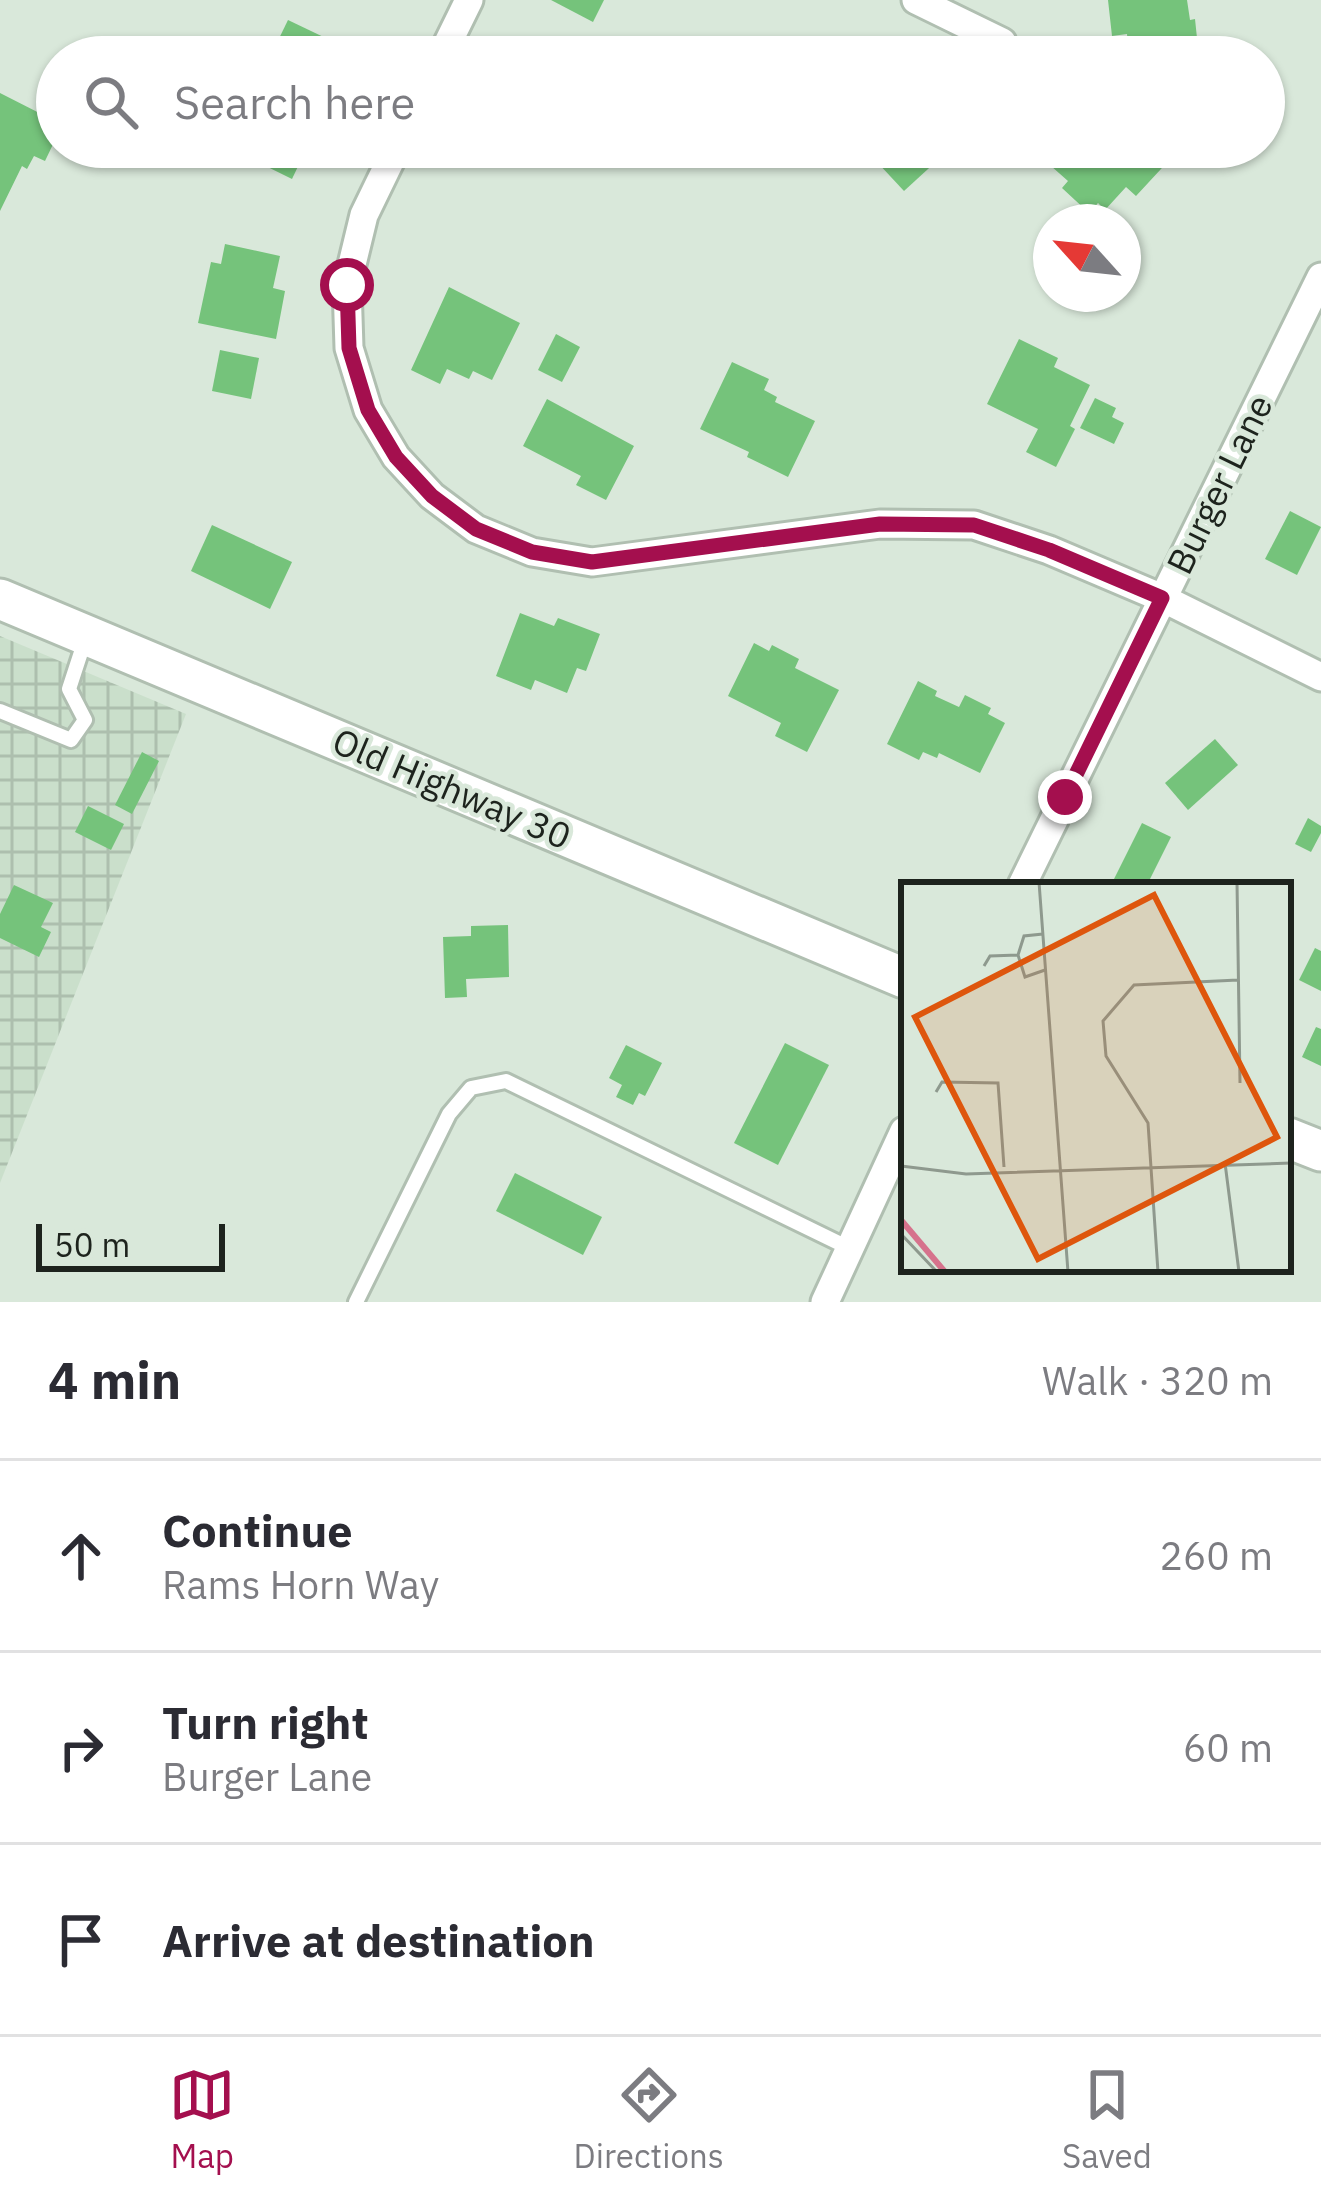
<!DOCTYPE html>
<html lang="en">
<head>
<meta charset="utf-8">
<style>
	body { margin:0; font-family:"IBM Plex Sans",sans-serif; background:#f7f7f7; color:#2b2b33 }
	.compass { position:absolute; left:1033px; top:204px; width:108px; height:108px; border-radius:50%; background:#fff; box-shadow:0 3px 9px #0004; rotate:297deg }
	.scale { position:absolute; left:36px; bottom:30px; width:189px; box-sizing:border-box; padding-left:12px; border:6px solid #1d231d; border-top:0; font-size:33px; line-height:42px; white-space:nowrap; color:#1d231d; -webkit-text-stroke:9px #d9e8da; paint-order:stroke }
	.stop { position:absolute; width:36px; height:36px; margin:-27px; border:9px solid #a40f4e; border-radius:50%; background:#fff }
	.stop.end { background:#a40f4e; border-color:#fff; box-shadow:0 3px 12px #0008 }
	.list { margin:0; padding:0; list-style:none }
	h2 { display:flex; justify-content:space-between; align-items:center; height:156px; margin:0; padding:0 48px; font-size:51px }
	h2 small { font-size:39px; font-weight:400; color:#7c7c81 }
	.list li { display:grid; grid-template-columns:78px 1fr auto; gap:36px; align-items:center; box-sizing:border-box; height:192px; padding:0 48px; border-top:3px solid #e1e1e2 }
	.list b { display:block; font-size:45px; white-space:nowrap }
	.list p { margin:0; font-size:39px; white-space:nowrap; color:#7c7c81 }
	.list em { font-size:39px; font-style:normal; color:#7c7c81 }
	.icon { flex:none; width:66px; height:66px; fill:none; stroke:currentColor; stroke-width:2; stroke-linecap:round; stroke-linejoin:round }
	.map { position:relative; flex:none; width:1321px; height:1302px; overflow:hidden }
	.search { position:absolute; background:#fff; box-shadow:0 3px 9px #0004; left:36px; right:36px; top:36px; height:132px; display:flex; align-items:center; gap:30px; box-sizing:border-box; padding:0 42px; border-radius:66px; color:#7c7c81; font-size:45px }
	.sheet { height:732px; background:#fff }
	nav { display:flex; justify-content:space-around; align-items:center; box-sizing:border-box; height:168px; border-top:3px solid #e1e1e2; background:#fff; font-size:33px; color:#7c7c81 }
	nav a { display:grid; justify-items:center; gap:6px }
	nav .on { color:#a40f4e }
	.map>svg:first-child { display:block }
	.industrial { fill:url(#industrial-grid) }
	.building { fill:#75c37b }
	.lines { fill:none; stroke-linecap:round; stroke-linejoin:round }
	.lane-casing { stroke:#b0bfb1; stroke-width:20 }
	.street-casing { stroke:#b0bfb1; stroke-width:33 }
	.secondary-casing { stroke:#b0bfb1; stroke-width:45 }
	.lane { stroke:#fff; stroke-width:14 }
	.street { stroke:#fff; stroke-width:27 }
	.secondary { stroke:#fff; stroke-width:39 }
	.route { stroke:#a40f4e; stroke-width:15 }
	.labels { text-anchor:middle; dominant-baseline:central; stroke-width:9; stroke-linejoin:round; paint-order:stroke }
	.street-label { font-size:36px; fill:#1d231d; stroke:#d9e8da }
	.inset-river { fill:none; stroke:#d6728c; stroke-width:6 }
	.inset-road { fill:none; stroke:#8e998e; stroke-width:3 }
	.view { fill:#de560d; fill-opacity:0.15; stroke:#de560d; stroke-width:6 }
	.inset-edge { fill:none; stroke:#1d231d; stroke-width:6 }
</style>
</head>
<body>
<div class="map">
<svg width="1321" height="1302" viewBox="0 0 1321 1302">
	<defs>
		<pattern id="industrial-grid" width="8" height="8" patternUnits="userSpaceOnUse" patternTransform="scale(3)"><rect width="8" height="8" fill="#cadfcb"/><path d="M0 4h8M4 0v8" fill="none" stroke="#adbfae"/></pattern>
	</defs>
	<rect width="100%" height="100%" fill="#d9e8da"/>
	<!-- industrial -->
	<path class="industrial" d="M0 636 186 714 0 1183Z"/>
	<!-- building -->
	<g class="building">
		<path d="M551 0H604L593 22Z"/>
		<path d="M1108 0H1187L1190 20 1195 19 1199 57H1129L1127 34 1112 36Z"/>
		<path d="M288 20 334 42 327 57H270Z"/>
		<path d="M0 93 57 122V136L45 161 34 156 27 169 22 166 0 211Z"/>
		<path d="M244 147H321L314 161 303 156 292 179 241 154Z"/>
		<path d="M863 147H952L904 191Z"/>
		<path d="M1069 147H1164L1173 156 1136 196 1126 187 1105 210 1098 203 1089 213 1062 188 1068 181 1051 166Z"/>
		<path d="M225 244 280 256 273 288 285 291 276 339 198 323 211 262 221 264Z"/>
		<path d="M449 287 520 323 492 380 473 371 469 379 447 369 440 384 411 370Z"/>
		<path d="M556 334 580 347 562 382 538 370Z"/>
		<path d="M1019 339 1058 358 1054 367 1090 385 1070 426 1075 429 1056 467 1026 452 1038 429 987 404Z"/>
		<path d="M220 350 259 358 251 399 212 391Z"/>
		<path d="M732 362 769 379 764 390 777 397 775 402 815 421 788 477 747 457 749 452 700 429Z"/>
		<path d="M1095 398 1116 408 1112 417 1124 423 1114 444 1080 428Z"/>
		<path d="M547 399 634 446 606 500 576 485 581 476 523 446Z"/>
		<path d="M1290 511 1321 527 1297 575 1265 559Z"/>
		<path d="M212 525 292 562 270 609 191 571Z"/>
		<path d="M520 613 554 626 558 618 600 634 586 671 577 668 567 693 535 680 531 690 496 676Z"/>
		<path d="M754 643 769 651 772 645 799 659 795 668 839 690 807 752 775 736 781 723 728 696Z"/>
		<path d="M918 681 937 691 935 696 959 707 965 695 991 708 988 714 1005 723 980 773 939 753 937 758 923 752 919 760 887 744Z"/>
		<path d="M1215 739 1238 765 1188 810 1165 783Z"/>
		<path d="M142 752 159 761 132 814 115 805Z"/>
		<path d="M88 806 124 824 111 850 75 832Z"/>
		<path d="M1308 818 1321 826V833L1311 852 1295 844Z"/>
		<path d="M1142 823 1171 837 1147 885H1111Z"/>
		<path d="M14 885 53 903 41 927 51 932 39 957 0 938V914Z"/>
		<path d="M508 925 509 977 466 979 467 997 445 998 443 937 471 936V926Z"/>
		<path d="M1315 948 1321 951V991L1299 980Z"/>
		<path d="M1316 1027 1321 1029V1066L1302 1057Z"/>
		<path d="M785 1043 829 1065 778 1165 734 1143Z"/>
		<path d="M626 1045 662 1063 645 1096 639 1093 633 1105 616 1097 622 1085 609 1078Z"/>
		<path d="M515 1173 602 1217 583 1255 496 1211Z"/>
	</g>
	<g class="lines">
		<defs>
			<g id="lane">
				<path d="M0 711 71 740 85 720 69 689 85 640"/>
				<path d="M356 1302 449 1114 471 1088 506 1081 849 1248"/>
			</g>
			<g id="street">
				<path d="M916 0 1002 42"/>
				<path d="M441 57 469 0"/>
				<path d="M397 147 364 215 347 285 349 348 368 410 396 457 432 496 476 529 532 552 592 562 880 524 974 525 1049 550 1162 598 1321 677"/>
				<path d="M1022 885 1321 277"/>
				<path d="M825 1302 904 1131"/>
			</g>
			<g id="secondary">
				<path d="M0 599 904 978"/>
				<path d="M1288 1138 1321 1151"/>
			</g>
		</defs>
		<!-- lane casing -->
		<use href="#lane" class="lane-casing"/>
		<!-- street casing -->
		<use href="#street" class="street-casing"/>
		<!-- secondary casing -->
		<use href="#secondary" class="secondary-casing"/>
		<!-- lane -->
		<use href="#lane" class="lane"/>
		<!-- street -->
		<use href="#street" class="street"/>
		<!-- secondary -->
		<use href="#secondary" class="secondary"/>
	</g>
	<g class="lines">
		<!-- route -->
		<path class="route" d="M347 285 349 348 368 410 396 457 432 496 476 529 532 552 592 562 880 524 974 525 1049 550 1162 598 1065 797"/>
	</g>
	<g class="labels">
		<!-- street labels -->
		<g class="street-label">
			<text transform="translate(1219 484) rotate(-64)">Burger Lane</text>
			<text transform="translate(452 788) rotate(23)">Old Highway 30</text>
		</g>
	</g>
	<!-- overview -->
	<g transform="translate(901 882)">
		<rect width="390" height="390" fill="#d9e8da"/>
		<path class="inset-river" d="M0 338 44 390"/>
		<path class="inset-road" d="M138 0 167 390M336 0 339 201M117 73 124 95 144 88M83 84 89 74 117 73 123 54 142 52M35 210 41 200 97 201 103 285M324 281 338 390M0 284 65 292 390 281M0 352 36 390M257 390 247 241 205 174 202 139 233 103 337 98"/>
		<path class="view" d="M253 13 376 255 137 377 14 135Z"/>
		<rect width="390" height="390" class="inset-edge"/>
	</g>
</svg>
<svg class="compass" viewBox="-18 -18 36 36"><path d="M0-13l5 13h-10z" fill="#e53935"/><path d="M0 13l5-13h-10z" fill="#7c7c81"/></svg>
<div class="scale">50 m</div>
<div class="stop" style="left:347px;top:285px"></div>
<div class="stop end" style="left:1065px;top:797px"></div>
<div class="search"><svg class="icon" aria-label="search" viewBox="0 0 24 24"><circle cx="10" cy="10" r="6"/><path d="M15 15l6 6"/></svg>Search here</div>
</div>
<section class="sheet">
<h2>4 min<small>Walk · 320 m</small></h2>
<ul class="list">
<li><svg class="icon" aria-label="ahead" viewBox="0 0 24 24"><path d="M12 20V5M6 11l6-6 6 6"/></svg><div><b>Continue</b><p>Rams Horn Way</p></div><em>260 m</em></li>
<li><svg class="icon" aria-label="right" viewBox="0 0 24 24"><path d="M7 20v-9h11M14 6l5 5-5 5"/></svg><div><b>Turn right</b><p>Burger Lane</p></div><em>60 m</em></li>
<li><svg class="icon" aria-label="arrive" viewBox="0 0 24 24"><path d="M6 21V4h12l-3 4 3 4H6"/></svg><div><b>Arrive at destination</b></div></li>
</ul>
</section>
<nav>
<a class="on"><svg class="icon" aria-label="map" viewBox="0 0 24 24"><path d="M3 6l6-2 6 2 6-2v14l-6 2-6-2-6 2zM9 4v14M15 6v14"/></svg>Map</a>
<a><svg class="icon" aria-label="directions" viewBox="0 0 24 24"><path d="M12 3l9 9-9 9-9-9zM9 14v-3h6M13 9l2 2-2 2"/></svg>Directions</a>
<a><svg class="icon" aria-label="saved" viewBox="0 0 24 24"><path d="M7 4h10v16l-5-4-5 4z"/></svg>Saved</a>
</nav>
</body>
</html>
